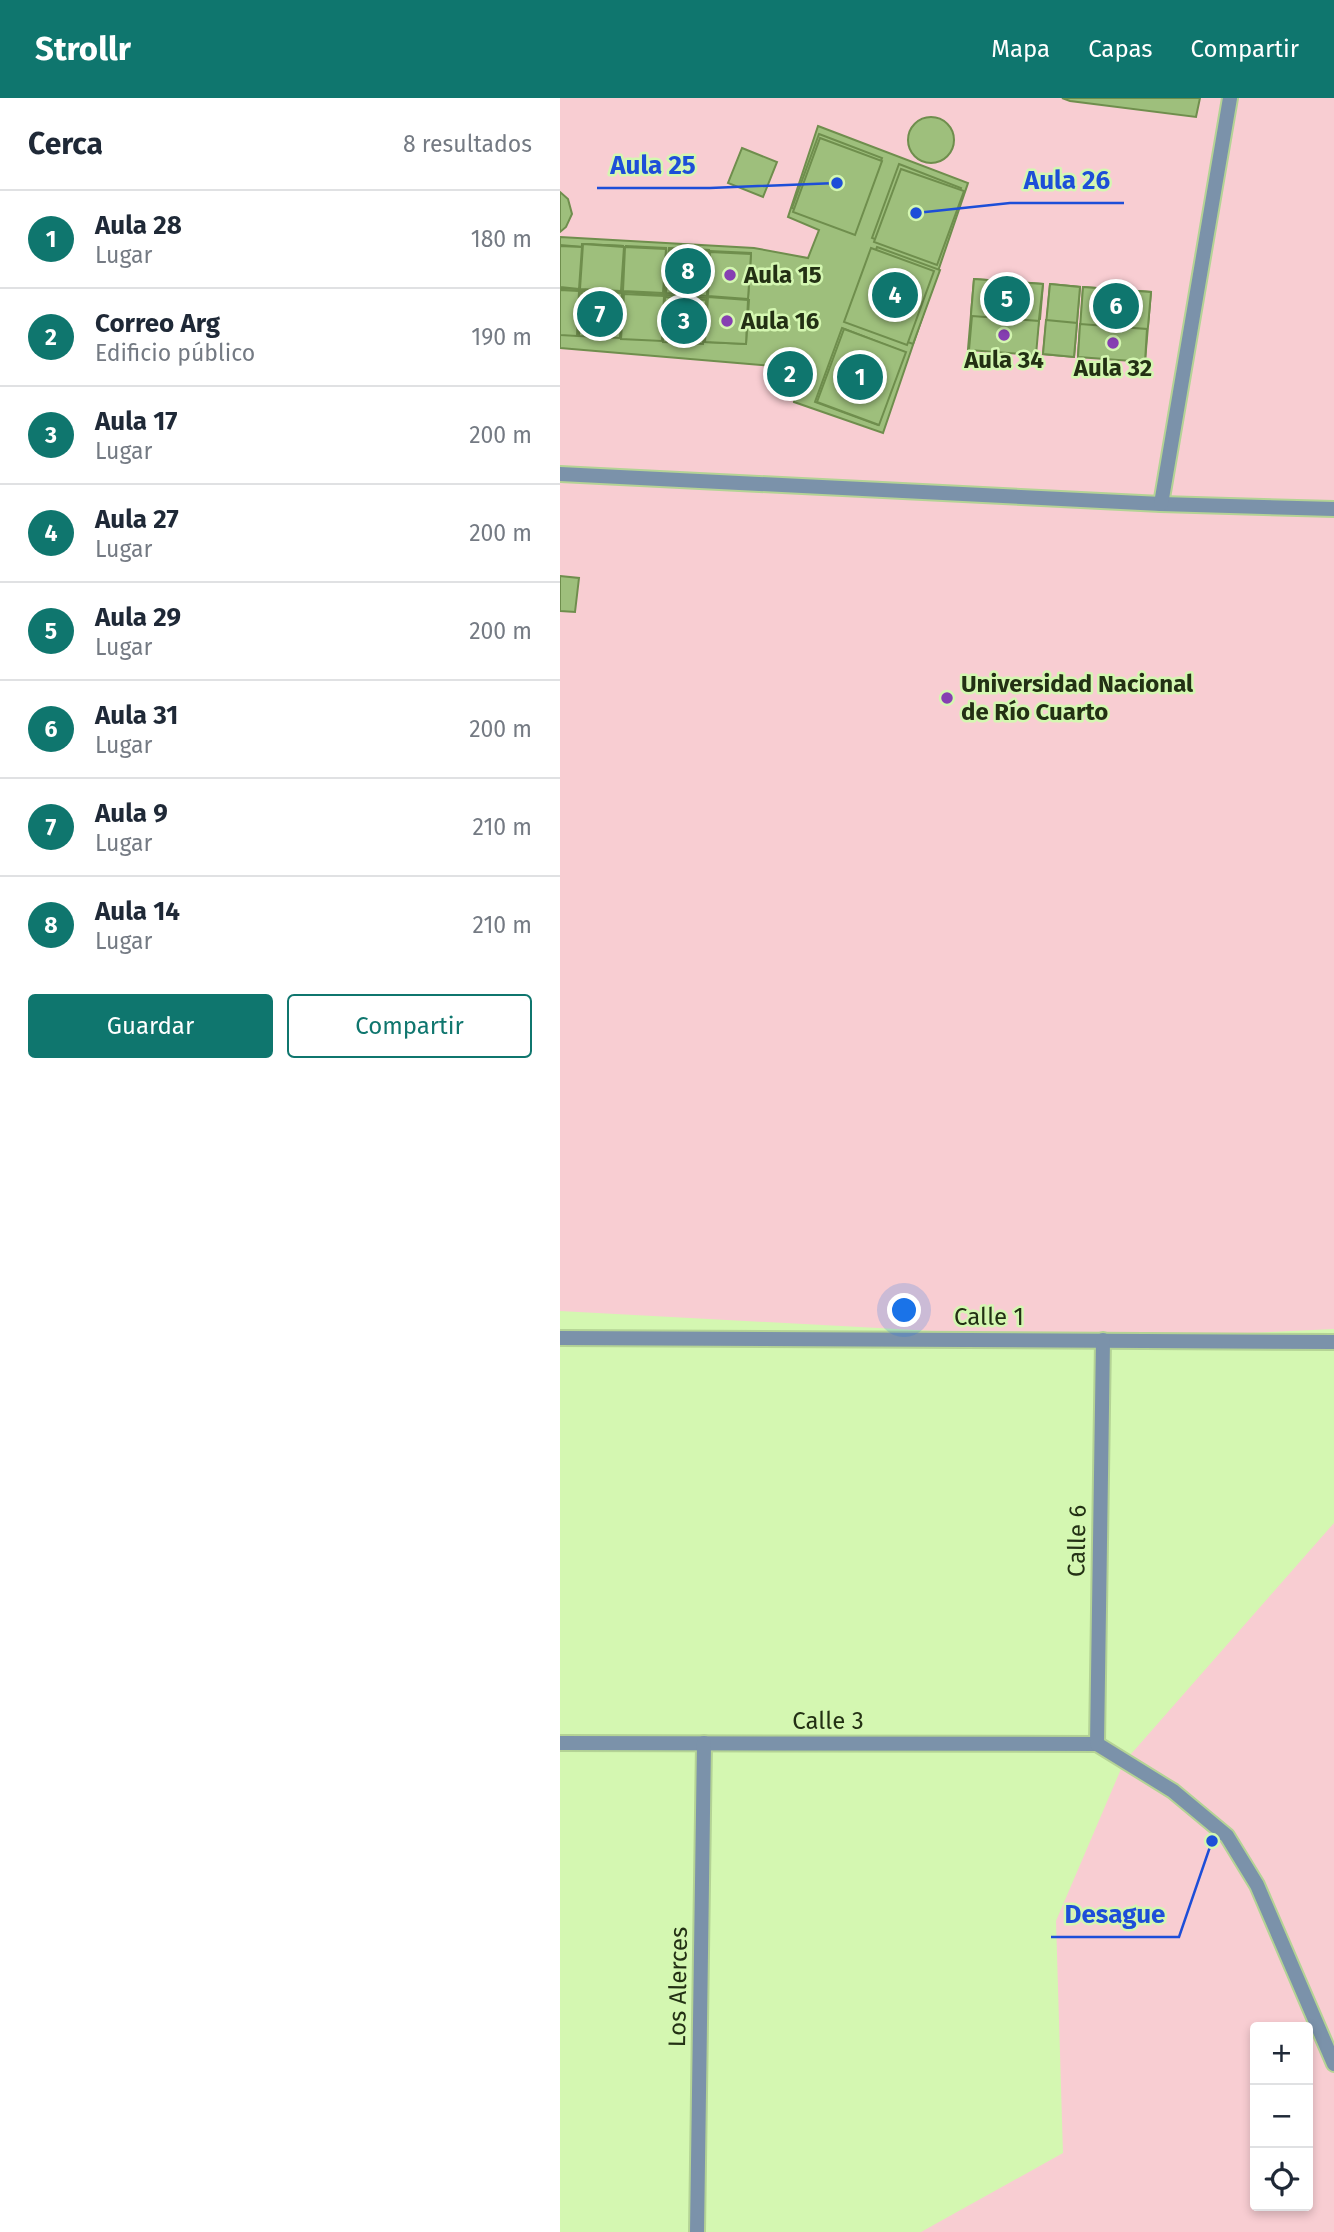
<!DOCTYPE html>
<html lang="es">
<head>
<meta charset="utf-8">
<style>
	body { margin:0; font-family:"Fira Sans",sans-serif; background:#f6f6f7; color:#1f2937 }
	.controls { position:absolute; right:21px; bottom:21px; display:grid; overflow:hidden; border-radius:7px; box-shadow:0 4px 10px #0003 }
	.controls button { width:63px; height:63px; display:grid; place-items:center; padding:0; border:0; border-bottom:2px solid #e0e1e3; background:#fff; color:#1f2937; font:35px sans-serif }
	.you { position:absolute; left:345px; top:1213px; width:24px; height:24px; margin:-18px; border:5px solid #fff; border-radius:50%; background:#1a73e8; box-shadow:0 0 0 10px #1a73e833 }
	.badge { display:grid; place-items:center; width:46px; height:46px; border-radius:50%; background:#0f766e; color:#fff; font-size:23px; font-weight:700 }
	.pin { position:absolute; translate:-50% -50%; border:4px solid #fff; box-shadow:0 2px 7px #0006 }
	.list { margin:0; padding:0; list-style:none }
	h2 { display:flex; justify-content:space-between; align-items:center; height:91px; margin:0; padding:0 28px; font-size:30px }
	h2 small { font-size:23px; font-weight:400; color:#747a83 }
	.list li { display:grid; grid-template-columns:46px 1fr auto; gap:21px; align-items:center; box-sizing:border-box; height:98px; padding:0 28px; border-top:2px solid #e0e1e3 }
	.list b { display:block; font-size:26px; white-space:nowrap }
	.list p { margin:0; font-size:23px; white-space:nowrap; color:#747a83 }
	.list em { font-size:23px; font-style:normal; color:#747a83 }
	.actions { display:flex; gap:14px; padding:21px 28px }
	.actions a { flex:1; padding:16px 0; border:2px solid #0f766e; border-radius:7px; text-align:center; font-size:24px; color:#0f766e }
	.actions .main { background:#0f766e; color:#fff }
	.icon { flex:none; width:38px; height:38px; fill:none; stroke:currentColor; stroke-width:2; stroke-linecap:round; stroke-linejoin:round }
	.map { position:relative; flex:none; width:774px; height:2134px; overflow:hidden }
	header { display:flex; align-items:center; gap:42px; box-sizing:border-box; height:98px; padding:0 35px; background:#0f766e; color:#fff }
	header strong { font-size:33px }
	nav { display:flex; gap:38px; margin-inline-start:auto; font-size:24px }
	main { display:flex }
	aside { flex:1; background:#fff }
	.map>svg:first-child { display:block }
	.green { fill:#f8cdd2; fill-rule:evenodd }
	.building { fill:#9ebf7c; stroke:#6f8e4d; stroke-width:2 }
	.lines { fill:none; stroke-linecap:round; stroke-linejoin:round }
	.lane-casing { stroke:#b4d395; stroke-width:18 }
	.street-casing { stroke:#b4d395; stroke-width:18 }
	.lane { stroke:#7b92aa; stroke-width:14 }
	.street { stroke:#7b92aa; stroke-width:14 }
	.poi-dot { fill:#863fb2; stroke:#d4f7b1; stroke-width:2.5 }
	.labels { text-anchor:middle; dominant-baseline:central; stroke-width:5; stroke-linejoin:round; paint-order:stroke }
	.poi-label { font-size:24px; font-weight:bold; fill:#233014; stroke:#d4f7b1; text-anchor:start }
	.street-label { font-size:24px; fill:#233014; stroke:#d4f7b1 }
	.leader { fill:none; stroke:#1d4ed8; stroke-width:2.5 }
	.callout-dot { fill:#1d4ed8; stroke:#d4f7b1; stroke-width:2.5 }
	.callout-label { font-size:26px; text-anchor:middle; font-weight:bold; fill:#1d4ed8; stroke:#d4f7b1; stroke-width:5; stroke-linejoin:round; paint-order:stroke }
</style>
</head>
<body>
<header>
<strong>Strollr</strong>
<nav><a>Mapa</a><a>Capas</a><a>Compartir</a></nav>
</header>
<main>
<aside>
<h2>Cerca<small>8 resultados</small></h2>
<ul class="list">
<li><span class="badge">1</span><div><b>Aula 28</b><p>Lugar</p></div><em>180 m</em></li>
<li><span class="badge">2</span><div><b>Correo Arg</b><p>Edificio público</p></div><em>190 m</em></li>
<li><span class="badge">3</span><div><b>Aula 17</b><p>Lugar</p></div><em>200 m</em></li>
<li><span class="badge">4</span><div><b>Aula 27</b><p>Lugar</p></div><em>200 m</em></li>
<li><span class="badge">5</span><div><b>Aula 29</b><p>Lugar</p></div><em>200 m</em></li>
<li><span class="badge">6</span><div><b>Aula 31</b><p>Lugar</p></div><em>200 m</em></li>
<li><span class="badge">7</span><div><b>Aula 9</b><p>Lugar</p></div><em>210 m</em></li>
<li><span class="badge">8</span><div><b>Aula 14</b><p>Lugar</p></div><em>210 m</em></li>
</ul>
<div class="actions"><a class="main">Guardar</a><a>Compartir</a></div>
</aside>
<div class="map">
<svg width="774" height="2134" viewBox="0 0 774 2134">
	<rect width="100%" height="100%" fill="#d4f7b1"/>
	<!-- green -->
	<g class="green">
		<path d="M0 0H774V1231L543 1242 0 1213Z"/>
		<path d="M774 1425V2134H361L503 2055 496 1823 564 1664ZM695 1929H748V2108H695Z"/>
	</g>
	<!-- building -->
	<g class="building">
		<path d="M502 0H640L636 19 510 3Z"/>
		<circle cx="371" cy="42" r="23"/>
		<path d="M258 28 408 85 323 335 234 304 236 294 209 288 213 268 0 250V139L194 150 248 160 259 132 228 119Z"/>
		<path d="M259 36 322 60 294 133 232 110Z"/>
		<path d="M260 40 322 63 295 137 233 114Z"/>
		<path d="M182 50 217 64 203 99 168 85Z"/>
		<path d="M339 66 401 90 374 163 312 140Z"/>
		<path d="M341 71 404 93 377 167 314 144Z"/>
		<path d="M0 94 8 101 12 116 6 129 0 134Z"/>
		<path d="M22 146 63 148 61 192 20 190Z"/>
		<path d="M23 146 63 148 61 193 20 190Z"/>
		<path d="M23 146 64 149 61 193 20 191Z"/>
		<path d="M0 147 22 149 19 191 0 190Z"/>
		<path d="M0 148 22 149 19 191 0 189Z"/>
		<path d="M66 148 106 150 104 195 63 192Z"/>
		<path d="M65 149 106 151 103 195 63 193Z"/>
		<path d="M317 149 380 172 353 246 290 223Z"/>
		<path d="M109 150 149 152 147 197 106 195Z"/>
		<path d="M311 150 374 173 347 247 284 224Z"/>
		<path d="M109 151 149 153 147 198 106 195Z"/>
		<path d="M150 153 191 155 188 200 148 198Z"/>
		<path d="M150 154 191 156 188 201 148 198Z"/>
		<path d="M414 181 483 186 480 221 411 216Z"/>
		<path d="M414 181 483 186 475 256 408 251Z"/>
		<path d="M490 186 520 189 517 223 487 220Z"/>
		<path d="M490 186 520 189 514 259 483 256Z"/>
		<path d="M523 189 591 194 588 228 521 223Z"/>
		<path d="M523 189 591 194 585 263 518 257Z"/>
		<path d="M0 192 20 193 17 237 0 236Z"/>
		<path d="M0 192 19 193 17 238 0 237Z"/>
		<path d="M20 192 61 194 59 239 18 237Z"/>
		<path d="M22 193 62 195 60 240 19 238Z"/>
		<path d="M63 194 104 197 101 241 61 239Z"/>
		<path d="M64 196 104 198 102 243 61 241Z"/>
		<path d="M106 197 147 200 144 244 104 242Z"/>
		<path d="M105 199 146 202 143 246 103 244Z"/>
		<path d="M148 199 189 202 186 246 146 244Z"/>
		<path d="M148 199 188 202 186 246 145 244Z"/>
		<path d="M412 218 479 223 476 257 409 252Z"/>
		<path d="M486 222 517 225 514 259 483 256Z"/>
		<path d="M520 226 587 231 585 264 518 259Z"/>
		<path d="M282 230 344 254 318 327 255 304Z"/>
		<path d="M284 231 346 254 319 327 257 304Z"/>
		<path d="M223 265 241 270 237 286 220 282Z"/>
		<path d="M0 478 19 480 15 514 0 513Z"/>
	</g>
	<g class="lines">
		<defs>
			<g id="lane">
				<path d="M0 376 601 406 774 411"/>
				<path d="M601 406 670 0"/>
			</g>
			<g id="street">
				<path d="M0 1240 774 1244"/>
				<path d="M0 1645 537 1646"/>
				<path d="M537 1646 613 1693 667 1738 697 1787 774 1966"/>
				<path d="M537 1646 543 1242"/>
				<path d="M137 2134 144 1645"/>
			</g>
		</defs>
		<!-- lane casing -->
		<use href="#lane" class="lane-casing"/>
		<!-- street casing -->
		<use href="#street" class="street-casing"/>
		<!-- lane -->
		<use href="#lane" class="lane"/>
		<!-- street -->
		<use href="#street" class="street"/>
	</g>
	<!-- markers -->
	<g class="poi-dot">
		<circle cx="170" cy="177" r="7"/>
		<circle cx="167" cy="223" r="7"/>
		<circle cx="444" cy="237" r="7"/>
		<circle cx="553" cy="245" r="7"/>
		<circle cx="387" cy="600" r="7"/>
	</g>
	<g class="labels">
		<!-- poi labels -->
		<g class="poi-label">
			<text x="184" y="177">Aula 15</text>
			<text x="181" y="223">Aula 16</text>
			<text x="444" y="262" text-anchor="middle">Aula 34</text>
			<text x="553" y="270" text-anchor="middle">Aula 32</text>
			<text x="401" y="586">Universidad Nacional<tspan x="401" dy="28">de Río Cuarto</tspan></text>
		</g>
		<!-- street labels -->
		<g class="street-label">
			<text x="429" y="1219">Calle 1</text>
			<text transform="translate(517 1443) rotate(-89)">Calle 6</text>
			<text x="268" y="1623">Calle 3</text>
			<text transform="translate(118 1889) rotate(-89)">Los Alerces</text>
		</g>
	</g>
	<!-- callouts -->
	<path class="leader" d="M277 85L150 90H37M356 115L450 105H564M652 1743L619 1839H491"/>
	<g class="callout-dot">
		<circle cx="277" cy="85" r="7"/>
		<circle cx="356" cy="115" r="7"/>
		<circle cx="652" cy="1743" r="7"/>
	</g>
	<g class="callout-label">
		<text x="93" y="76">Aula 25</text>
		<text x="507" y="91">Aula 26</text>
		<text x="555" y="1825">Desague</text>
	</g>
</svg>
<div class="controls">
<button>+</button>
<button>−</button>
<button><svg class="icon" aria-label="locate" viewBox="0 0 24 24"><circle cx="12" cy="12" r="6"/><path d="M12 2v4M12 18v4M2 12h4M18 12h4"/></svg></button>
</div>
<div class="you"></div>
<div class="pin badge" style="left:300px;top:279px">1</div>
<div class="pin badge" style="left:230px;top:276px">2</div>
<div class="pin badge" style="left:124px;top:223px">3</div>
<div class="pin badge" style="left:335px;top:197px">4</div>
<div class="pin badge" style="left:447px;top:201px">5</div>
<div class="pin badge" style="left:556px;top:208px">6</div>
<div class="pin badge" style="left:40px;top:216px">7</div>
<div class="pin badge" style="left:128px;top:173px">8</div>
</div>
</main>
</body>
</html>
